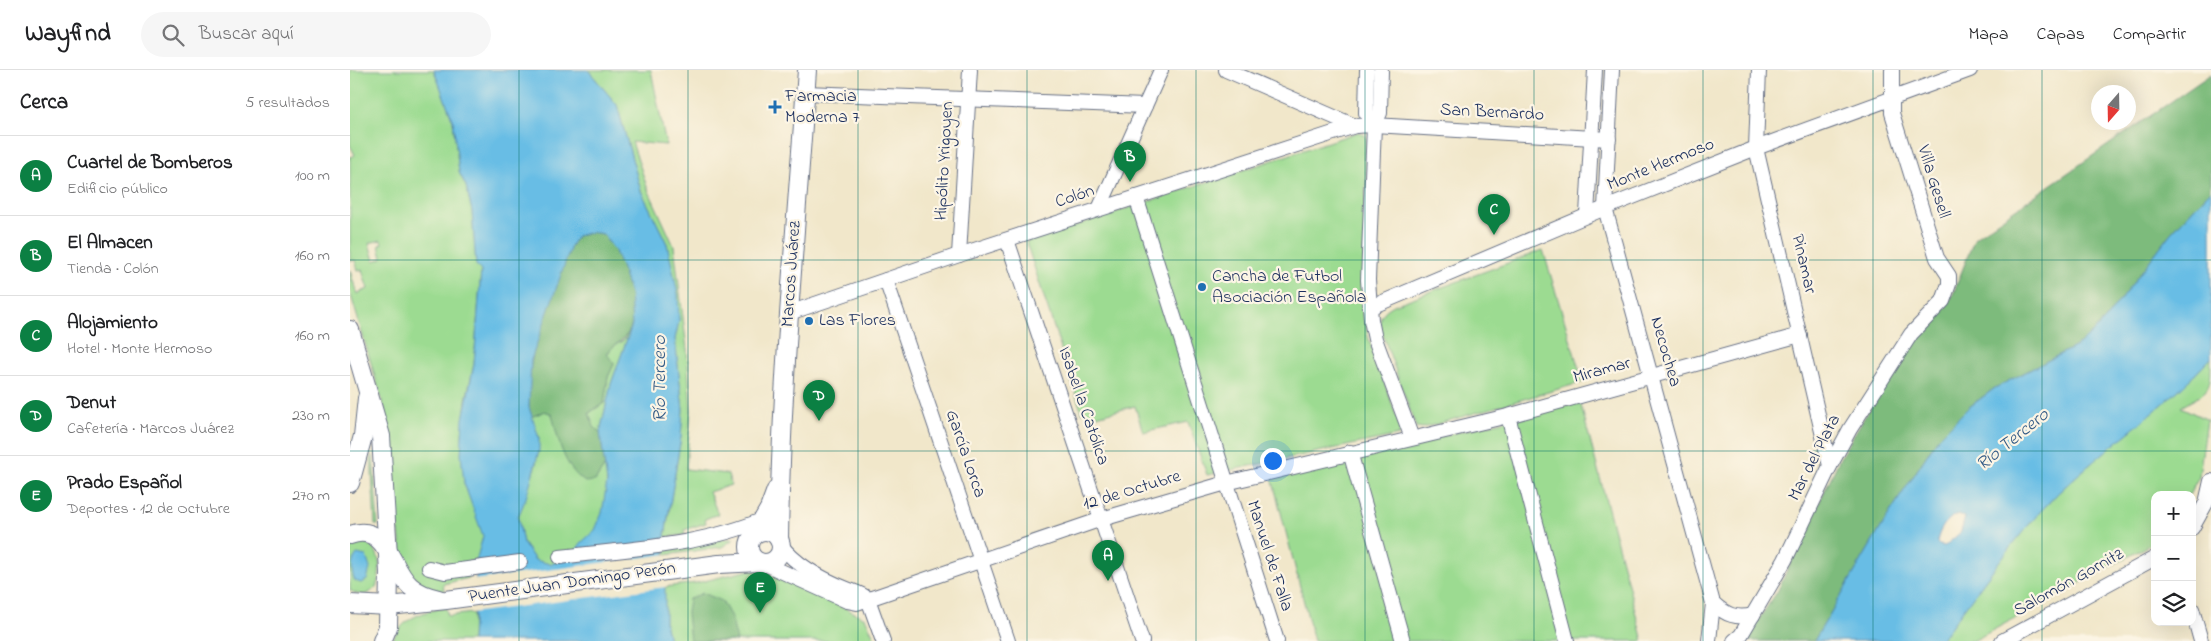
<!DOCTYPE html>
<html lang="es">
<head>
<meta charset="utf-8">
<style>
	body { margin:0; font-family:"Indie Flower",sans-serif; background:#f6f6f6; color:#202124 }
	.controls { position:absolute; right:15px; bottom:15px; display:grid; overflow:hidden; border-radius:10px; box-shadow:0 5px 20px #0002 }
	.controls button { width:45px; height:45px; display:grid; place-items:center; padding:0; border:0; border-bottom:1px solid #e0e0e0; background:#fff; color:#202124; font:25px sans-serif }
	.compass { position:absolute; left:1741px; top:15px; width:45px; height:45px; border-radius:50%; background:#fff; box-shadow:0 5px 20px #0002; rotate:200deg }
	.you { position:absolute; left:922px; top:390px; width:18px; height:18px; margin:-12px; border:4px solid #fff; border-radius:50%; background:#1a73e8; box-shadow:0 0 0 8px #1a73e833 }
	.badge { display:grid; place-items:center; width:32px; height:32px; border-radius:50%; background:#0b8043; color:#fff; font-size:16px; font-weight:700 }
	.pin { position:absolute; translate:-50% -41px; filter:drop-shadow(0 1px 2px #0008) }
	.pin::after { content:''; position:absolute; top:26px; width:18px; height:15px; background:inherit; clip-path:polygon(0 0,100% 0,50% 100%) }
	.list { margin:0; padding:0; list-style:none }
	h2 { display:flex; justify-content:space-between; align-items:center; height:65px; margin:0; padding:0 20px; font-size:21px }
	h2 small { font-size:16px; font-weight:400; color:#757577 }
	.list li { display:grid; grid-template-columns:32px 1fr auto; gap:15px; align-items:center; box-sizing:border-box; height:80px; padding:0 20px; border-top:1px solid #e0e0e0 }
	.list b { display:block; font-size:19px; white-space:nowrap }
	.list p { margin:0; font-size:16px; white-space:nowrap; color:#757577 }
	.list em { font-size:16px; font-style:normal; color:#757577 }
	.icon { flex:none; width:28px; height:28px; fill:none; stroke:currentColor; stroke-width:2; stroke-linecap:round; stroke-linejoin:round }
	.map { position:relative; flex:none; width:1861px; height:571px; overflow:hidden }
	header { display:flex; align-items:center; gap:30px; box-sizing:border-box; height:70px; padding:0 25px; background:#fff; border-bottom:1px solid #e0e0e0 }
	header strong { font-size:24px }
	nav { display:flex; gap:28px; margin-inline-start:auto; font-size:18px }
	.search { width:350px; height:45px; background:#f6f6f6; display:flex; align-items:center; gap:12px; box-sizing:border-box; padding:0 18px; border-radius:28px; color:#757577; font-size:19px }
	main { display:flex }
	aside { flex:1; background:#fff }
	.map>svg:first-child { display:block }
	.green { fill:#9cdb91; stroke:#5c8578; fill-rule:evenodd }
	.forest { fill:#7dbb7b; stroke:#4c756c }
	.water { fill:#68bde5; stroke:#4276a2; fill-rule:evenodd }
	.pier { fill:#f1e7ca }
	.lines { fill:none; stroke-linecap:round; stroke-linejoin:round }
	.minor-casing { stroke:#666f84; stroke-width:16 }
	.major-casing { stroke:#666f84; stroke-width:20 }
	.minor { stroke:#fff; stroke-width:14 }
	.major { stroke:#fff; stroke-width:18 }
	.grid { fill:none; stroke:#0f766e; stroke-width:1; stroke-opacity:0.55 }
	.poi-dot { fill:#1f6fb2; stroke:#fcf5e5; stroke-width:2 }
	.labels { text-anchor:middle; dominant-baseline:central; stroke-width:4.5; stroke-linejoin:round; paint-order:stroke }
	.poi-label { font-size:18px; fill:#1b2f5e; stroke:#fcf5e5; text-anchor:start }
	.street-label { font-size:18px; fill:#1b2f5e; stroke:#fcf5e5 }
	.water-label { font-size:19px; font-style:italic; fill:#325a86; stroke:#fcf5e5 }
</style>
</head>
<body>
<header>
<strong>Wayfind</strong>
<div class="search"><svg class="icon" aria-label="search" viewBox="0 0 24 24"><circle cx="10" cy="10" r="6"/><path d="M15 15l6 6"/></svg>Buscar aquí</div>
<nav><a>Mapa</a><a>Capas</a><a>Compartir</a></nav>
</header>
<main>
<aside>
<h2>Cerca<small>5 resultados</small></h2>
<ul class="list">
<li><span class="badge">A</span><div><b>Cuartel de Bomberos</b><p>Edificio público</p></div><em>100 m</em></li>
<li><span class="badge">B</span><div><b>El Almacen</b><p>Tienda · Colón</p></div><em>160 m</em></li>
<li><span class="badge">C</span><div><b>Alojamiento</b><p>Hotel · Monte Hermoso</p></div><em>160 m</em></li>
<li><span class="badge">D</span><div><b>Denut</b><p>Cafetería · Marcos Juárez</p></div><em>230 m</em></li>
<li><span class="badge">E</span><div><b>Prado Español</b><p>Deportes · 12 de Octubre</p></div><em>270 m</em></li>
</ul>
</aside>
<div class="map">
<svg width="1861" height="571" viewBox="0 0 1861 571">
	<rect width="100%" height="100%" fill="#fcf5e5"/>
	<filter id="ink" filterUnits="userSpaceOnUse"><feTurbulence type="fractalNoise" baseFrequency=".02" numOctaves="2"/><feDisplacementMap in="SourceGraphic" scale="10" xChannelSelector="R" yChannelSelector="G"/><feConvolveMatrix kernelMatrix="1 2 1 2 8 2 1 2 1" color-interpolation-filters="sRGB"/></filter>
	<filter id="wash" filterUnits="userSpaceOnUse"><feTurbulence type="fractalNoise" baseFrequency=".0096" numOctaves="4" result="noise"/><feDisplacementMap in="SourceGraphic" scale="20" xChannelSelector="R" yChannelSelector="G"/><feGaussianBlur stdDeviation="1.12" result="paint"/><feColorMatrix in="noise" values="0 0 0 0 0 0 0 0 0 0 0 0 0 0 0 0 0 1.4 0 .05"/><feComposite in="paint" operator="in"/></filter>
	<g filter="url(#wash)">
		<rect width="100%" height="100%" fill="#f1e7ca"/>
		<!-- green -->
		<g class="green">
			<path d="M0 0H84L103 51 109 102 116 116 122 141 126 195 131 200 124 294 116 330 112 365 114 413 134 466 127 490 111 494 120 505 119 508 93 514 94 521 82 520 68 512 52 489 36 344 0 222V200L7 224 18 219 12 200 8 201 5 190 0 191V87L5 85 0 75ZM31 170 32 174 29 175 32 188 24 191 19 173Z"/>
			<path d="M238 0H301L316 75 282 72 297 117 324 176 337 279 341 341 336 399 378 404 381 415 359 422 368 444 355 449 356 453 334 460 335 465 315 467 331 367 333 339 325 269 329 251 321 197 317 174 291 121 267 35Z"/>
			<path d="M1008 62 1014 64 1017 70 1013 232 1018 267 1051 359 1049 365 857 405 838 352 793 362 785 336 739 348 737 342 732 343 676 172Z"/>
			<path d="M1193 180 1233 312 1073 358 1066 357 1031 260C1028 247 1033 241 1044 235Z"/>
			<path d="M282 255 261 314 250 362 243 357 239 343 254 333 258 307 264 294 257 285 262 277 274 270Z"/>
			<path d="M1861 288C1861 322 1860 320 1831 337L1857 350 1849 406 1839 425H1805V472L1623 571H1590C1628 521 1663 468 1708 423 1757 376 1815 338 1861 288Z"/>
			<path d="M1230 332 1293 571H964L922 408Z"/>
			<path d="M195 341 202 344 245 411 256 394C257 414 258 443 246 460 238 471 229 477 220 489L200 494 192 493 185 490 173 473 168 447 186 394 189 368 181 347Z"/>
			<path d="M21 385 23 386 28 455H25Z"/>
			<path d="M373 469H384L372 477 315 485V480Z"/>
			<path d="M7 472C31 470 33 500 26 517 18 526 9 527 0 520V477Z"/>
			<path d="M400 500H411L425 504 515 548 526 571H319L315 552 314 517 346 513Z"/>
			<path d="M96 538 98 546 123 543 122 571H42C52 548 73 541 96 538Z"/>
		</g>
		<!-- forest -->
		<g class="forest">
			<path d="M1861 4V120L1820 164 1755 250 1730 274 1645 318 1618 338 1588 368 1539 444 1464 571H1394L1427 522 1491 386 1565 264 1602 227 1625 167Z"/>
			<path d="M242 162 253 164C269 180 288 232 282 255 278 269 264 273 257 284L264 294 258 307 254 333 239 343 244 357 250 362 256 394 245 411 235 412C213 397 208 369 202 344L195 341 181 347C168 297 203 224 221 176L227 166Z"/>
			<path d="M353 523 372 531 381 547 387 571H340L337 543 339 529Z"/>
		</g>
		<!-- water -->
		<g class="water">
			<path d="M84 0H238L267 35 291 121 317 174 328 224 329 251 325 269 333 339 331 367 315 465V552L319 571H122L127 488 133 466 114 413 111 384 113 349 124 294 131 201 126 195 122 141 116 116 109 102 103 51ZM242 162 253 164 265 181 274 204 280 223 282 255 261 314 250 362 257 412 252 443 245 460 231 473 220 489 200 494 185 490 173 473 168 447 176 428 189 381V368L179 337 181 290 221 176 227 166Z"/>
			<path d="M1861 120V288C1815 338 1757 376 1708 423 1663 468 1628 521 1590 571H1464L1539 444 1588 368 1618 338 1645 318 1730 274 1755 250 1820 164ZM1609 444 1615 447 1611 462 1595 476 1589 475 1587 473C1588 461 1597 447 1609 444Z"/>
			<path d="M7 484 16 486 20 498 17 510 11 513 5 511C1 503 1 491 7 484Z"/>
		</g>
		<!-- pier -->
		<path class="pier" d="M317 484 316 517 121 543 123 510Z"/>
	</g>
	<g filter="url(#ink)">
		<g class="lines">
			<defs>
				<g id="minor">
					<path d="M876 0 1005 56"/>
					<path d="M1017 0 1016 43 1024 55"/>
					<path d="M1031 0 1030 43 1024 55 1018 210 1021 250 1025 269 1062 368"/>
					<path d="M1262 0 1255 138 1363 533 1359 571"/>
					<path d="M1409 0 1406 78 1480 396"/>
					<path d="M455 23 795 36"/>
					<path d="M786 127 927 571"/>
					<path d="M749 139 811 0"/>
					<path d="M1237 145 1245 0"/>
					<path d="M657 170 792 571"/>
					<path d="M609 185 620 0"/>
					<path d="M536 210 658 571"/>
					<path d="M1021 237 1255 138 1406 78 1620 0"/>
					<path d="M439 243 609 185 1005 56 1024 55 1259 69"/>
					<path d="M1158 346 1217 571"/>
					<path d="M1000 382 1053 571"/>
					<path d="M1842 458 1856 433 1861 411"/>
					<path d="M431 475C446 496 472 509 497 519 505 522 511 523 518 529"/>
					<path d="M210 487C275 479 353 476 414 449"/>
					<path d="M413 493 497 531 507 533 752 449 876 413 1158 346 1450 265"/>
					<path d="M79 498 95 502 170 492"/>
					<path d="M518 529 533 571"/>
					<path d="M1363 533C1376 545 1386 549 1403 545"/>
					<path d="M1842 539 1851 571"/>
					<path d="M1384 571 1391 565 1435 490 1480 396 1500 359 1561 264 1593 231 1599 214V206L1587 188 1542 43V0"/>
					<path d="M1652 571 1805 488"/>
				</g>
				<g id="major">
					<path d="M0 260 31 366 39 502 38 557 32 571"/>
					<path d="M0 413 13 366 17 328"/>
					<circle cx="415" cy="477" r="16"/>
					<path d="M0 465C37 452 40 498 60 516 68 523 78 527 89 529"/>
					<path d="M404 465 419 439 426 420"/>
					<path d="M429 470C431 313 446 156 457 0"/>
					<path d="M0 534 39 536 96 530 369 494 409 492"/>
				</g>
			</defs>
			<!-- minor casing -->
			<use href="#minor" class="minor-casing"/>
			<!-- major casing -->
			<use href="#major" class="major-casing"/>
			<!-- minor -->
			<use href="#minor" class="minor"/>
			<!-- major -->
			<use href="#major" class="major"/>
		</g>
	</g>
	<!-- grid -->
	<path class="grid" d="M169 0V571M338 0V571M508 0V571M677 0V571M846 0V571M1015 0V571M1184 0V571M1353 0V571M1523 0V571M1692 0V571M0 190H1861M0 381H1861"/>
	<!-- markers -->
	<g class="poi-dot">
		<path d="M422.5 29.5h5v5h5v5h-5v5h-5v-5h-5v-5h5z"/>
		<circle cx="852" cy="217" r="5"/>
		<circle cx="459" cy="251" r="5"/>
	</g>
	<g class="labels">
		<!-- poi labels -->
		<g class="poi-label">
			<text x="435" y="27">Farmacia<tspan x="435" dy="21">Moderna 7</tspan></text>
			<text x="862" y="207">Cancha de Futbol<tspan x="862" dy="21">Asociación Española</tspan></text>
			<text x="469" y="251">Las Flores</text>
		</g>
		<!-- street labels -->
		<g class="street-label">
			<text transform="translate(1142 43) rotate(3)">San Bernardo</text>
			<text transform="translate(595 91) rotate(-87)">Hipólito Yrigoyen</text>
			<text transform="translate(1311 95) rotate(-22)">Monte Hermoso</text>
			<text transform="translate(1583 112) rotate(73)">Villa Gesell</text>
			<text transform="translate(725 127) rotate(-18)">Colón</text>
			<text transform="translate(1453 194) rotate(77)">Pinamar</text>
			<text transform="translate(442 204) rotate(-86)">Marcos Juárez</text>
			<text transform="translate(1315 282) rotate(74)">Necochea</text>
			<text transform="translate(1252 301) rotate(-15)">Miramar</text>
			<text transform="translate(733 336) rotate(71)">Isabel la Católica</text>
			<text transform="translate(615 384) rotate(71)">García Lorca</text>
			<text transform="translate(1465 388) rotate(-63)">Mar del Plata</text>
			<text transform="translate(782 421) rotate(-17)">12 de Octubre</text>
			<text transform="translate(919 486) rotate(72)">Manuel de Falla</text>
			<text transform="translate(222 513) rotate(-8)">Puente Juan Domingo Perón</text>
			<text transform="translate(1719 513) rotate(-29)">Salomón Gornitz</text>
		</g>
		<!-- water labels -->
		<g class="water-label">
			<text transform="translate(310 309) rotate(-90)">Río Tercero</text>
			<text transform="translate(1663 370) rotate(-39)">Río Tercero</text>
		</g>
	</g>
</svg>
<div class="controls">
<button>+</button>
<button>−</button>
<button><svg class="icon" aria-label="layers" viewBox="0 0 24 24"><path d="M12 4l9 5-9 5-9-5zM3 14l9 5 9-5"/></svg></button>
</div>
<svg class="compass" viewBox="-18 -18 36 36"><path d="M0-13l5 13h-10z" fill="#e53935"/><path d="M0 13l5-13h-10z" fill="#757577"/></svg>
<div class="you"></div>
<div class="pin badge" style="left:758px;top:511px">A</div>
<div class="pin badge" style="left:780px;top:112px">B</div>
<div class="pin badge" style="left:1144px;top:165px">C</div>
<div class="pin badge" style="left:469px;top:351px">D</div>
<div class="pin badge" style="left:410px;top:543px">E</div>
</div>
</main>
</body>
</html>
